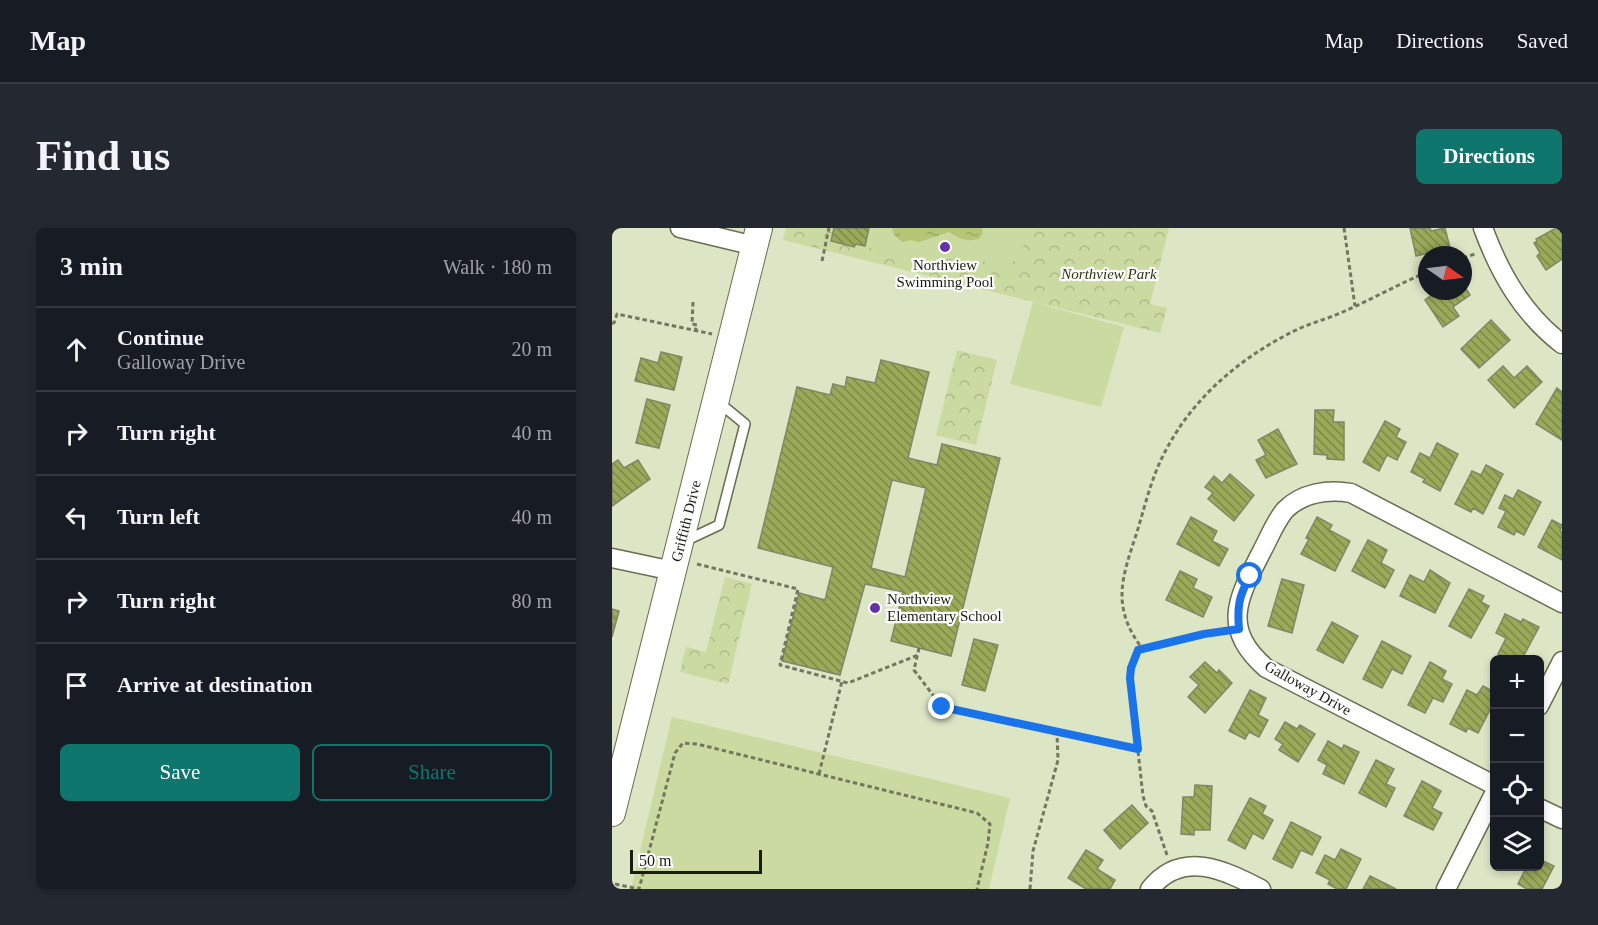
<!DOCTYPE html>
<html lang="en">
<head>
<meta charset="utf-8">
<style>
	body { margin:0; font-family:Georgia,serif; background:#242831; color:#f1f3f6 }
	.controls { position:absolute; right:18px; bottom:18px; display:grid; overflow:hidden; border-radius:9px; box-shadow:0 3px 9px #0003 }
	.controls button { width:54px; height:54px; display:grid; place-items:center; padding:0; border:0; border-bottom:2px solid #363941; background:#171b24; color:#f1f3f6; font:30px sans-serif }
	.compass { position:absolute; left:806px; top:18px; width:54px; height:54px; border-radius:50%; background:#171b24; box-shadow:0 3px 9px #0003; rotate:104deg }
	.scale { position:absolute; left:18px; bottom:15px; width:132px; box-sizing:border-box; padding-left:6px; border:3px solid #191b10; border-top:0; font-size:16px; line-height:21px; white-space:nowrap; color:#191b10; -webkit-text-stroke:4px #fff; paint-order:stroke }
	.stop { position:absolute; width:18px; height:18px; margin:-14px; border:4px solid #1a73e8; border-radius:50%; background:#fff }
	.stop.end { background:#1a73e8; border-color:#fff; box-shadow:0 2px 6px #0008 }
	.list { margin:0; padding:0; list-style:none }
	h2 { display:flex; justify-content:space-between; align-items:center; height:78px; margin:0; padding:0 24px; font-size:26px }
	h2 small { font-size:20px; font-weight:400; color:#9ea1a6 }
	.list li { display:grid; grid-template-columns:39px 1fr auto; gap:18px; align-items:center; box-sizing:border-box; height:84px; padding:0 24px; border-top:2px solid #363941 }
	.list b { display:block; font-size:22px; white-space:nowrap }
	.list p { margin:0; font-size:20px; white-space:nowrap; color:#9ea1a6 }
	.list em { font-size:20px; font-style:normal; color:#9ea1a6 }
	.actions { display:flex; gap:12px; padding:18px 24px }
	.actions a { flex:1; padding:14px 0; border:2px solid #0f766e; border-radius:9px; text-align:center; font-size:21px; color:#0f766e }
	.actions .main { background:#0f766e; color:#fff }
	.icon { flex:none; width:33px; height:33px; fill:none; stroke:currentColor; stroke-width:2; stroke-linecap:round; stroke-linejoin:round }
	.map { position:relative; flex:none; width:950px; height:661px; overflow:hidden; border-radius:9px }
	header { display:flex; align-items:center; gap:36px; box-sizing:border-box; height:84px; padding:0 30px; background:#171b24; border-bottom:2px solid #363941 }
	header strong { font-size:28px }
	nav { display:flex; gap:33px; margin-inline-start:auto; font-size:21px }
	.intro { display:flex; align-items:center; justify-content:space-between; box-sizing:border-box; height:144px; padding:0 36px }
	h1 { margin:0; font-size:42px }
	.button { padding:15px 27px; border-radius:9px; background:#0f766e; color:#fff; font-size:21px; font-weight:700 }
	main { display:flex; gap:36px; padding:0 36px }
	aside { flex:1; background:#171b24; border-radius:9px; box-shadow:0 3px 9px #0003 }
	.map>svg:first-child { display:block }
	.park { fill:url(#park-crowns) }
	.garden { fill:#cbdaa0 }
	.water { fill:url(#water-ripples) }
	.building { fill:url(#building-back-hatch); stroke:#7f8769; stroke-width:1.5; fill-rule:evenodd }
	.lines { fill:none; stroke-linecap:round; stroke-linejoin:round }
	.lane-casing { stroke:#666e50; stroke-width:12 }
	.street-casing { stroke:#666e50; stroke-width:21 }
	.secondary-casing { stroke:#666e50; stroke-width:28 }
	.path { stroke:#727762; stroke-width:3; stroke-dasharray:4.5 3; stroke-linecap:butt }
	.lane { stroke:#fff; stroke-width:9 }
	.street { stroke:#fff; stroke-width:18 }
	.secondary { stroke:#fff; stroke-width:26 }
	.route { stroke:#1a73e8; stroke-width:8 }
	.poi-dot { fill:#6631a8; stroke:#fff; stroke-width:2 }
	.labels { text-anchor:middle; dominant-baseline:central; stroke-width:4.5; stroke-linejoin:round; paint-order:stroke }
	.poi-label { font-size:15px; fill:#191b10; stroke:#fff }
	.park-label { font-size:15px; font-style:italic; fill:#2d3411; stroke:#fff }
	.street-label { font-size:15px; fill:#191b10; stroke:#fff }
</style>
</head>
<body>
<header>
<strong>Map</strong>
<nav><a>Map</a><a>Directions</a><a>Saved</a></nav>
</header>
<div class="intro"><h1>Find us</h1><a class="button">Directions</a></div>
<main>
<aside>
<h2>3 min<small>Walk · 180 m</small></h2>
<ul class="list">
<li><svg class="icon" aria-label="ahead" viewBox="0 0 24 24"><path d="M12 20V5M6 11l6-6 6 6"/></svg><div><b>Continue</b><p>Galloway Drive</p></div><em>20 m</em></li>
<li><svg class="icon" aria-label="right" viewBox="0 0 24 24"><path d="M7 20v-9h11M14 6l5 5-5 5"/></svg><div><b>Turn right</b></div><em>40 m</em></li>
<li><svg class="icon" aria-label="left" viewBox="0 0 24 24"><path d="M17 20v-9H6M10 6l-5 5 5 5"/></svg><div><b>Turn left</b></div><em>40 m</em></li>
<li><svg class="icon" aria-label="right" viewBox="0 0 24 24"><path d="M7 20v-9h11M14 6l5 5-5 5"/></svg><div><b>Turn right</b></div><em>80 m</em></li>
<li><svg class="icon" aria-label="arrive" viewBox="0 0 24 24"><path d="M6 21V4h12l-3 4 3 4H6"/></svg><div><b>Arrive at destination</b></div></li>
</ul>
<div class="actions"><a class="main">Save</a><a>Share</a></div>
</aside>
<div class="map">
<svg width="950" height="661" viewBox="0 0 950 661">
	<defs>
		<pattern id="park-crowns" width="20" height="18" patternUnits="userSpaceOnUse" patternTransform="scale(1.5)"><rect width="20" height="18" fill="#cbdaa0"/><path d="M2 6a3 3 0 1 1 6 0M12 15a3 3 0 1 1 6 0" fill="none" stroke="#aeba89"/></pattern>
		<pattern id="water-ripples" width="26" height="14" patternUnits="userSpaceOnUse" patternTransform="scale(1.5)"><rect width="26" height="14" fill="#b4c675"/><path d="M2 4q2-2 4 0t4 0M15 11q2-2 4 0t4 0" fill="none" stroke="#9aaa64"/></pattern>
		<pattern id="building-back-hatch" width="6" height="6" patternUnits="userSpaceOnUse" patternTransform="scale(1.5)"><rect width="6" height="6" fill="#99aa59"/><path d="M-1 5l2 2M0 0l6 6M5-1l2 2" fill="none" stroke="#7c8a48"/></pattern>
	</defs>
	<rect width="100%" height="100%" fill="#dce5c4"/>
	<!-- park -->
	<g class="park">
		<path d="M174 0H557L538 76 555 80 548 105 171 12Z"/>
		<path d="M345 122 385 132 364 217 324 207Z"/>
		<path d="M113 349 140 356 116 456 68 444 74 419 94 424Z"/>
	</g>
	<!-- garden -->
	<g class="garden">
		<path d="M222 0H415C413 17 410 35 390 37L335 27H329L312 33 244 16 242 19 219 13Z"/>
		<path d="M421 74 512 99 489 179 398 156Z"/>
		<path d="M60 489 398 570 377 661H19Z"/>
	</g>
	<!-- water -->
	<path class="water" d="M280 0H370L371 5 367 11C355 14 347 11 337 4L307 14 298 12 291 14 283 8Z"/>
	<!-- building -->
	<g class="building">
		<path d="M222 0H257L253 18 244 16 242 19 219 13Z"/>
		<path d="M798 0H818L819 3 833 0 838 20 804 28Z"/>
		<path d="M944 0H950V31L934 42 925 28 928 25 922 15 925 13 924 11Z"/>
		<path d="M851 56 858 67 841 79 847 88 831 99 813 72 825 63H851Z"/>
		<path d="M879 92 898 112 867 140 849 121Z"/>
		<path d="M49 124 70 129 62 162 23 153 29 130 46 135Z"/>
		<path d="M269 132 317 144 296 230 325 237 330 216 388 230 339 428 279 413 291 364 253 356 228 447 170 433 187 365 213 372 221 339 146 320 185 159 218 167 221 156 233 159 235 149 263 155ZM280 252 314 260 293 349 259 340Z"/>
		<path d="M891 138 902 150 915 138 930 154 902 180 876 152Z"/>
		<path d="M945 160 950 164V212L924 196Z"/>
		<path d="M35 171 58 177 47 220 24 215Z"/>
		<path d="M703 182H722L721 194H732V232L715 231V227L702 226Z"/>
		<path d="M773 193 788 201 784 209 794 214 785 232 775 227 767 243 751 234Z"/>
		<path d="M666 201 685 236 654 250 644 232 654 227 646 212Z"/>
		<path d="M825 215 846 226 828 263 811 254 813 251 799 244 808 225 818 230Z"/>
		<path d="M6 232 12 240 26 232 38 251 0 278V236Z"/>
		<path d="M874 237 891 246 871 286 861 280 859 284 843 276 860 243 869 247Z"/>
		<path d="M618 246 642 267 622 293 596 271 601 265 593 259 602 248 610 255Z"/>
		<path d="M906 262 929 274 912 307 904 303 902 307 886 299 894 283 887 280 893 267 901 271Z"/>
		<path d="M579 289 605 303 600 313 616 321 607 338 565 316Z"/>
		<path d="M705 289 720 297 717 302 738 313 723 343 689 326 697 311 694 310Z"/>
		<path d="M940 292 950 297 948 303 950 304V332L926 319Z"/>
		<path d="M756 312 775 322 769 335 782 342 773 360 740 343Z"/>
		<path d="M818 342 838 355 823 385 788 368 798 347 812 354Z"/>
		<path d="M568 343 585 351 581 360 600 369 591 389 554 372Z"/>
		<path d="M670 351 692 357 680 405 656 398Z"/>
		<path d="M857 361 872 368 869 374 877 378 859 410 837 398Z"/>
		<path d="M0 381 7 383 0 409Z"/>
		<path d="M893 386 909 394 911 391 927 399 910 431H896L886 426 894 410 884 405Z"/>
		<path d="M720 394 746 408 731 435 705 422Z"/>
		<path d="M362 411 386 417 373 463 350 457Z"/>
		<path d="M770 413 799 428 790 446 780 441 770 460 751 451Z"/>
		<path d="M593 434 605 445 607 442 620 455 593 485 576 469 587 457 578 449Z"/>
		<path d="M818 434 834 443 830 451 840 456 831 474 821 470 813 485 796 477Z"/>
		<path d="M871 458 882 464V474L866 505 856 500 854 504 838 496 855 462 865 467Z"/>
		<path d="M638 462 654 470 646 487 656 492 647 509 637 504 633 511 617 503Z"/>
		<path d="M673 494 685 501 688 497 703 506 686 534 667 522 671 516 663 511Z"/>
		<path d="M716 513 730 521 732 517 747 524 732 556 711 546 715 537 706 532Z"/>
		<path d="M764 532 782 541 774 556 783 560 774 579 747 565Z"/>
		<path d="M810 553 829 563 820 580 830 585 821 602 792 588Z"/>
		<path d="M583 557 600 558 598 602H582V607L569 606 571 569H582Z"/>
		<path d="M638 570 654 578 650 586 661 592 651 611 641 605 633 621 616 612Z"/>
		<path d="M520 577 536 595 508 621 492 602Z"/>
		<path d="M679 594 709 609 700 627 689 622 680 640 661 631Z"/>
		<path d="M729 621 749 631 734 661H725L716 656 718 652 704 645 713 627 723 632Z"/>
		<path d="M474 622 491 632 485 641 503 652 498 661H474L456 650Z"/>
		<path d="M927 631 942 638 930 661H915L906 656 915 638H927Z"/>
		<path d="M758 648 784 661H751Z"/>
	</g>
	<g class="lines">
		<defs>
			<path id="lane" d="M73 313 107 297 133 196 105 173"/>
			<g id="street">
				<path d="M68 0 143 18"/>
				<path d="M871 0C888 46 911 86 950 116"/>
				<path d="M0 330 61 343"/>
				<path d="M927 478 950 433"/>
				<path d="M882 557 654 440C608 400 626 370 650 323 657 310 663 294 673 282 690 265 715 261 739 265L950 375"/>
				<path d="M927 580 950 591"/>
				<path d="M538 661C570 621 612 642 649 661"/>
				<path d="M834 661 882 566"/>
			</g>
			<path id="secondary" d="M0 585 147 0"/>
		</defs>
		<!-- lane casing -->
		<use href="#lane" class="lane-casing"/>
		<!-- street casing -->
		<use href="#street" class="street-casing"/>
		<!-- secondary casing -->
		<use href="#secondary" class="secondary-casing"/>
		<!-- path -->
		<g class="path">
			<path d="M732 0 743 78"/>
			<path d="M851 30 863 26"/>
			<path d="M210 33 217 0"/>
			<path d="M81 74 80 96 85 97 83 103"/>
			<path d="M0 95H2L5 86 100 106"/>
			<path d="M85 336 186 361 168 437 236 455 306 427"/>
			<path d="M307 420 302 442 330 479 525 521"/>
			<path d="M526 422 610 403"/>
			<path d="M207 546 230 453"/>
			<path d="M555 627 540 583 534 578 531 568 518 451 519 440 527 416C499 376 511 347 525 304 532 281 538 256 548 234 575 175 624 132 682 103 698 95 716 91 733 83 760 71 787 56 815 44"/>
			<path d="M3 656 27 661 63 525 71 515 85 516 365 585 378 596 376 615 365 661"/>
			<path d="M418 661 421 623 446 532 445 505"/>
		</g>
		<!-- lane -->
		<use href="#lane" class="lane"/>
		<!-- street -->
		<use href="#street" class="street"/>
		<!-- secondary -->
		<use href="#secondary" class="secondary"/>
	</g>
	<g class="lines">
		<!-- route -->
		<path class="route" d="M330 479 526 521 518 450 519 440 526 422 592 406 627 401C625 378 627 368 638 348"/>
	</g>
	<!-- markers -->
	<g class="poi-dot">
		<circle cx="333" cy="19" r="6"/>
		<circle cx="263" cy="380" r="6"/>
	</g>
	<g class="labels">
		<!-- poi labels -->
		<g class="poi-label">
			<text x="333" y="37">Northview<tspan x="333" dy="17">Swimming Pool</tspan></text>
			<text x="275" y="371" text-anchor="start">Northview<tspan x="275" dy="17">Elementary School</tspan></text>
		</g>
		<!-- park labels -->
		<g class="park-label">
			<text x="497" y="46">Northview Park</text>
		</g>
		<!-- street labels -->
		<g class="street-label">
			<text transform="translate(74 293) rotate(-76)">Griffith Drive</text>
			<text transform="translate(696 460) rotate(29)">Galloway Drive</text>
		</g>
	</g>
</svg>
<div class="controls">
<button>+</button>
<button>−</button>
<button><svg class="icon" aria-label="locate" viewBox="0 0 24 24"><circle cx="12" cy="12" r="6"/><path d="M12 2v4M12 18v4M2 12h4M18 12h4"/></svg></button>
<button><svg class="icon" aria-label="layers" viewBox="0 0 24 24"><path d="M12 4l9 5-9 5-9-5zM3 14l9 5 9-5"/></svg></button>
</div>
<svg class="compass" viewBox="-18 -18 36 36"><path d="M0-13l5 13h-10z" fill="#e53935"/><path d="M0 13l5-13h-10z" fill="#9ea1a6"/></svg>
<div class="scale">50 m</div>
<div class="stop" style="left:638px;top:348px"></div>
<div class="stop end" style="left:330px;top:479px"></div>
</div>
</main>
</body>
</html>
